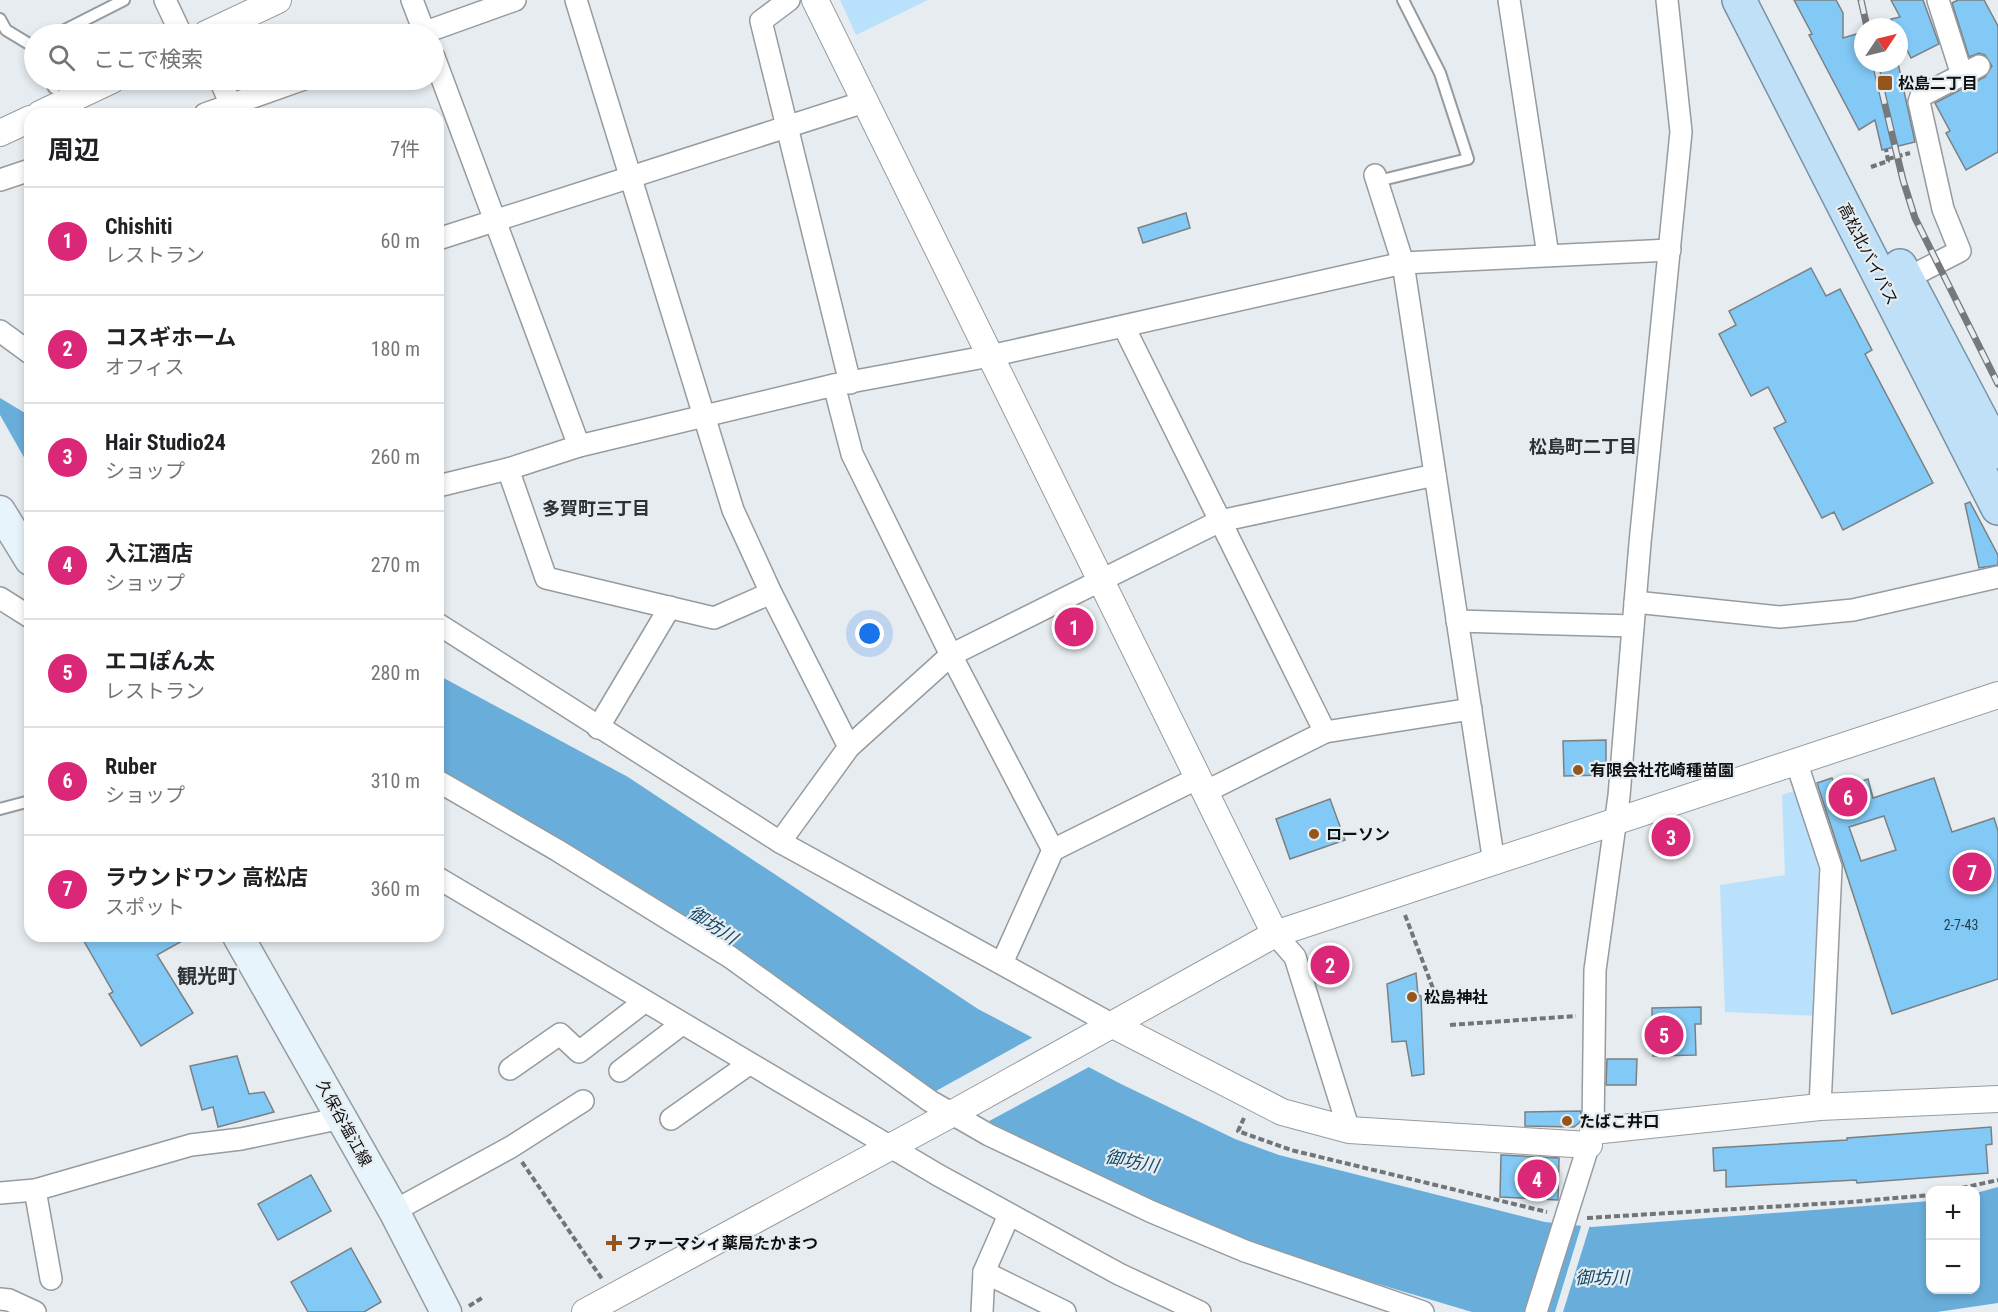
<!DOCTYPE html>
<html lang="ja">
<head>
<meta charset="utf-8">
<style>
	body { margin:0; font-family:"Roboto Condensed","Noto Sans JP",sans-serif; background:#f2f2f2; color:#202124 }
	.controls { position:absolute; right:18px; bottom:18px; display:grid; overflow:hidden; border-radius:12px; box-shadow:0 3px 9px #0003 }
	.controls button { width:54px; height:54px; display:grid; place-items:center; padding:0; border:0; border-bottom:2px solid #e0e0e0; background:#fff; color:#202124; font:30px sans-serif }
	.compass { position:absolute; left:1854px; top:18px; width:54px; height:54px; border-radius:50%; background:#fff; box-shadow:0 3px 9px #0003; rotate:55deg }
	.you { position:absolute; left:870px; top:634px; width:21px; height:21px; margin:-15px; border:4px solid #fff; border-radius:50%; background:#1a73e8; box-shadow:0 0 0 9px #1a73e833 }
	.badge { display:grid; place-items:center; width:39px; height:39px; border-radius:50%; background:#db2777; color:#fff; font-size:20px; font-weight:700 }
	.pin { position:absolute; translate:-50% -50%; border:3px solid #fff; box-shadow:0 2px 6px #0006 }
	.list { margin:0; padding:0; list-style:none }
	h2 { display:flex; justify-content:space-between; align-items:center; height:78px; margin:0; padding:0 24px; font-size:26px }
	h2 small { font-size:20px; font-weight:400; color:#757577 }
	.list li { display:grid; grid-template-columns:39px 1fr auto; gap:18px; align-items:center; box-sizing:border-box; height:108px; padding:0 24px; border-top:2px solid #e0e0e0 }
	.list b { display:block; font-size:22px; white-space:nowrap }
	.list p { margin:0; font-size:20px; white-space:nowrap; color:#757577 }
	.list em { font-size:20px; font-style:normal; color:#757577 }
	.icon { flex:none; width:33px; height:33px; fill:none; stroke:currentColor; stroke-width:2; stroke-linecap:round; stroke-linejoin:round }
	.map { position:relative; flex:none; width:1998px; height:1312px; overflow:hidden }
	.search { position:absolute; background:#fff; box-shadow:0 3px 9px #0003; left:24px; top:24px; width:420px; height:66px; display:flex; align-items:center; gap:15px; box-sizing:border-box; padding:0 21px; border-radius:33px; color:#757577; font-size:22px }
	.panel { position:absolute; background:#fff; box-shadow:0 3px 9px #0003; left:24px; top:108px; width:420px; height:834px; border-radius:18px }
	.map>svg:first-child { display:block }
	.green { fill:#bae1fc }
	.water { fill:#69aeda }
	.pier { fill:#e6ecf0 }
	.building { fill:#83c9f6; stroke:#7b8083; stroke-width:1.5; fill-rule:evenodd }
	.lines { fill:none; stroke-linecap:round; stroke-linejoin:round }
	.service-casing { stroke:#969b9f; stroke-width:14 }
	.minor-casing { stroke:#969b9f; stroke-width:24 }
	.tertiary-casing { stroke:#969b9f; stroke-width:28 }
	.secondary-casing { stroke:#969b9f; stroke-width:33 }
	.trunk-casing { stroke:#7792a5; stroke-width:36 }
	.path { stroke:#717578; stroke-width:4; stroke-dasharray:6 3; stroke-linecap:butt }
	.service { stroke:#fff; stroke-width:10 }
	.minor { stroke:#fff; stroke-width:21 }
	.tertiary { stroke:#fff; stroke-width:26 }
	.secondary { stroke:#e7f4fc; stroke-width:30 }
	.trunk { stroke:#c0e0f7; stroke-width:33 }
	.rail-casing { stroke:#75797c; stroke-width:7 }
	.rail { stroke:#e6ecf0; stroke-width:4.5; stroke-dasharray:14; stroke-linecap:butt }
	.poi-dot { fill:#95561e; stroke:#e6ecf0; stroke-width:2 }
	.labels { text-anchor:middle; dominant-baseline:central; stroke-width:4.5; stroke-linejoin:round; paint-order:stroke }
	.number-label { font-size:14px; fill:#2a3e4a }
	.poi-label { font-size:16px; font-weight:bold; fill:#0d0f11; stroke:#e6ecf0; text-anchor:start }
	.street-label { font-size:16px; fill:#0d0f11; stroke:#e6ecf0 }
	.neighbourhood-label { font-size:18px; font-weight:bold; fill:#2c3134; stroke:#e6ecf0 }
	.water-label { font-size:18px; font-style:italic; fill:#134967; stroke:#e6ecf0 }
	.quarter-label { font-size:20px; font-weight:bold; fill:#2c3134; stroke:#e6ecf0 }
</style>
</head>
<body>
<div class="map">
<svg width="1998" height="1312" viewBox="0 0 1998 1312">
	<rect width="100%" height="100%" fill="#e6ecf0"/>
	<!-- green -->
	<g class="green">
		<path d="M840 0H928L856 35Z"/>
		<path d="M1800 789 1826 868 1819 1016 1725 1012 1720 885 1785 875 1782 795Z"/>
	</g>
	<!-- water -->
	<g class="water">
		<path d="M0 398 30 416V522L0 502Z"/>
		<path d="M438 675 628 777 978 1009 1121 1084 1235 1139 1279 1155 1545 1222 1592 1227 1930 1201V1290H1976V1193L1998 1187V1303L1937 1312H1472L1311 1264 1252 1244 1196 1219 1178 1217 929 1094 438 769Z"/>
	</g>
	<!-- pier -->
	<g class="pier">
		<path d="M0 415 30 468V525L0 505Z"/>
		<path d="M1035 1036 1089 1067 980 1126 927 1096Z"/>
		<path d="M1582 1223 1590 1225 1563 1312H1555Z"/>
	</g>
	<!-- building -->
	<g class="building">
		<path d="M1794 0H1836L1843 13V38L1863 32V63H1898L1915 142 1882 150 1875 120 1859 130 1809 35 1812 34Z"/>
		<path d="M1891 0H1923L1939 44 1911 58 1899 34V27H1895L1891 19 1900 17Z"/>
		<path d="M1958 0H1984L1998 26V152L1966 170 1946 133 1950 131 1935 103 1985 77 1992 66 1985 55 1979 53 1969 57 1952 3Z"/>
		<path d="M1186 213 1190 228 1143 243 1138 228Z"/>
		<path d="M1811 268 1826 296 1840 289 1872 350 1865 354 1933 483 1843 530 1834 512 1822 518 1774 428 1786 422 1768 387 1751 396 1719 334 1736 325 1729 311Z"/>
		<path d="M1970 502 1998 555V565L1979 568 1965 504Z"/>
		<path d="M1606 740V775L1564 776 1563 741Z"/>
		<path d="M1832 778 1836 790 1868 779 1873 798 1934 778 1952 832 1994 818 1998 831V979L1892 1014 1817 783ZM1884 816 1896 850 1861 861 1849 827Z"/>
		<path d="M1330 799 1345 840 1290 859 1276 819Z"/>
		<path d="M81 936H191L157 955 193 1013 141 1046 109 994 113 992Z"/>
		<path d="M1416 973 1418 995 1421 996 1424 1074 1412 1076 1406 1041 1392 1042 1387 984Z"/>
		<path d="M1701 1007V1024H1695L1696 1055 1653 1056 1652 1008Z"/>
		<path d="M237 1056 249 1094 264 1092 274 1112 218 1127 213 1107 202 1110 190 1066Z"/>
		<path d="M1607 1059H1637L1636 1085H1606Z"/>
		<path d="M1581 1111 1580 1122 1574 1127 1525 1126V1112Z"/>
		<path d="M1991 1127 1992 1144 1986 1145 1988 1173 1857 1183 1856 1180 1726 1187V1170L1714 1171 1713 1148 1847 1140V1138Z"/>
		<path d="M1501 1155 1559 1158 1558 1200 1500 1197Z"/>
		<path d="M311 1175 331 1211 278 1240 258 1204Z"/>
		<path d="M351 1248 381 1302 364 1312H308L291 1282Z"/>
	</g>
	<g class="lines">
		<defs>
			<g id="service">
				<path d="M0 19 6 30 34 47"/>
				<path d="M57 34 124 0"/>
				<path d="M50 80 54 88"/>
				<path d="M1378 181 1468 159 1440 73 1403 0"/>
				<path d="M0 809 30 801"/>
			</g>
			<g id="minor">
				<path d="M165 0 181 34"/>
				<path d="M412 0 425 34"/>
				<path d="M576 0 733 510 771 593 849 747"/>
				<path d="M789 0 761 21 850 383"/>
				<path d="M1509 0 1548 255"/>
				<path d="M1938 0 1962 75"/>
				<path d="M420 34 515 0"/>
				<path d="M434 57 579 446"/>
				<path d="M220 80 235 114"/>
				<path d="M205 114 301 80"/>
				<path d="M1375 175 1403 263 1494 863"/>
				<path d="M0 180 30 170"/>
				<path d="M438 239 864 102"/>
				<path d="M1898 283 1960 251 1943 209 1919 102 1921 96 1979 66"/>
				<path d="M1124 327 1325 732 1205 792"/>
				<path d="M0 331 30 353"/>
				<path d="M834 385 852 454 951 655 1053 850"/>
				<path d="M508 469 546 578 714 618 771 593"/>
				<path d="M438 486 508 469 579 446 834 385 990 356 1403 263 1670 250"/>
				<path d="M0 598 30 617"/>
				<path d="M1635 602 1780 617 1853 610 1998 577"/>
				<path d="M1457 621 1633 626"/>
				<path d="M438 624 780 842 1113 1025"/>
				<path d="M598 728 670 607"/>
				<path d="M1325 732 1471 709"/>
				<path d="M1796 761 1831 867 1820 1107"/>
				<path d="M438 781 557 850 730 957 930 1101 989 1135 1152 1212 1245 1251 1423 1312"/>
				<path d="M780 842 849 747 951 655 1220 521 1435 475"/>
				<path d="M438 878 938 1175 1119 1274 1200 1312"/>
				<path d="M1275 934 1295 957 1349 1130"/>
				<path d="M1002 963 1053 850 1198 778"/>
				<path d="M510 1069 560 1034 579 1052 644 1002"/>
				<path d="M620 1071 682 1024"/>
				<path d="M671 1119 749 1064"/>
				<path d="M35 1190 51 1279"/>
				<path d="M0 1193 35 1190 191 1145 241 1139 342 1118"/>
				<path d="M394 1211 511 1147 583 1101"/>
				<path d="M984 1272 1065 1312"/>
				<path d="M0 1299 9 1300 35 1312"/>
				<path d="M982 1312 984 1272 1009 1215"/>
				<path d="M1536 1312 1593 1131 1595 970 1619 796 1640 543 1681 132 1667 0"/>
			</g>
			<g id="tertiary">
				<path d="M815 0 1275 934"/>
				<path d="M206 34 278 0"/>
				<path d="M40 114 112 80"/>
				<path d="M0 133 30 119"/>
				<path d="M1113 1025 1282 1112 1349 1130 1589 1145"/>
				<path d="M1593 1131 1820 1107 1998 1099"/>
				<path d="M585 1312 955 1112 1275 934 1998 695"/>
			</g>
			<g id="secondary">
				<path d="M0 511 30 560"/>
				<path d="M238 936 394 1211 446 1312"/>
			</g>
			<g id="trunk">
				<path d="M1739 0 1998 508"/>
				<path d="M1900 266 1998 452"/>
			</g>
		</defs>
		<!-- service casing -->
		<use href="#service" class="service-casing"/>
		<!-- minor casing -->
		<use href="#minor" class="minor-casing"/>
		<!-- tertiary casing -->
		<use href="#tertiary" class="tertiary-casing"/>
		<!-- secondary casing -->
		<use href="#secondary" class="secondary-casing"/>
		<!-- trunk casing -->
		<use href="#trunk" class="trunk-casing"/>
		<!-- path -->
		<g class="path">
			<path d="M1888 159 1910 153"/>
			<path d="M1871 167 1888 161 1886 149"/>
			<path d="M1405 915 1434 991"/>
			<path d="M1450 1025 1576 1016"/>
			<path d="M1244 1118 1238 1131 1291 1150 1547 1212"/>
			<path d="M522 1162 602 1279"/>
			<path d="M1953 1190 1998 1180"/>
			<path d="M1587 1218 1850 1202 1930 1195"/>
			<path d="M469 1306 482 1298"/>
		</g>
		<!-- service -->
		<use href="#service" class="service"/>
		<!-- minor -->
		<use href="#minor" class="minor"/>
		<!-- tertiary -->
		<use href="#tertiary" class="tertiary"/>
		<!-- secondary -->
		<use href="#secondary" class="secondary"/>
		<!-- trunk -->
		<use href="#trunk" class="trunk"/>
		<defs>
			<g id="rail">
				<path d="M1861 0 1867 27"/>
				<path d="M1875 63 1903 180 1915 218 1998 384"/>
			</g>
		</defs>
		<!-- rail casing -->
		<use href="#rail" class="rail-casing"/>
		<!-- rail -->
		<use href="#rail" class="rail"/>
	</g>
	<!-- markers -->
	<g class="poi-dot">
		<rect x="1877" y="75" width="16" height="16" rx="3"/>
		<circle cx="1578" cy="770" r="6"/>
		<circle cx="1314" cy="834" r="6"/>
		<circle cx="1412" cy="997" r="6"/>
		<circle cx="1567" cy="1121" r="6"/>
		<path d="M611 1234h6v6h6v6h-6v6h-6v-6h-6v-6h6z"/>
	</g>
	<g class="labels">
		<!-- number labels -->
		<g class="number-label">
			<text x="1961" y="925">2-7-43</text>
		</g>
		<!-- poi labels -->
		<g class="poi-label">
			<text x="1898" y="83">松島二丁目</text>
			<text x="1590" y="770">有限会社花崎種苗園</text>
			<text x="1326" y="834">ローソン</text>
			<text x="1424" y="997">松島神社</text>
			<text x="1579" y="1121">たばこ井口</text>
			<text x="626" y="1243">ファーマシィ薬局たかまつ</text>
		</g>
		<!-- street labels -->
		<g class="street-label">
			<text transform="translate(1868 254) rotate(63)">高松北バイパス</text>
			<text transform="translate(344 1123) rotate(61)">久保谷塩江線</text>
		</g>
		<!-- neighbourhood labels -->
		<g class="neighbourhood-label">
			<text x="1583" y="446">松島町二丁目</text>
			<text x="596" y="508">多賀町三丁目</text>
		</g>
		<!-- water labels -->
		<g class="water-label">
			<text transform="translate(713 925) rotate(33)">御坊川</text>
			<text transform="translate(1132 1161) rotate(11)">御坊川</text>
			<text x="1602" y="1277">御坊川</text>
		</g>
		<!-- quarter labels -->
		<g class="quarter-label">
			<text x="207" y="976">観光町</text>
		</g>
	</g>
</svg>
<div class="controls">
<button>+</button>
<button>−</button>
</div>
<svg class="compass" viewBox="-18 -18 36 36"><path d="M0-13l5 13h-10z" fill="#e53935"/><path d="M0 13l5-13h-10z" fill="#757577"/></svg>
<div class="you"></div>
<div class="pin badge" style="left:1074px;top:627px">1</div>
<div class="pin badge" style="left:1330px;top:965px">2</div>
<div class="pin badge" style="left:1671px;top:837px">3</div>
<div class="pin badge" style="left:1537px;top:1179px">4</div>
<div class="pin badge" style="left:1664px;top:1035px">5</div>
<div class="pin badge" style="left:1848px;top:797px">6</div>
<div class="pin badge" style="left:1972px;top:872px">7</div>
<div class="search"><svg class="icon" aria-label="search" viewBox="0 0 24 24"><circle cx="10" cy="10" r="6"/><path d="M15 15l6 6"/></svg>ここで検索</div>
<section class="panel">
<h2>周辺<small>7件</small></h2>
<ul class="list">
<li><span class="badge">1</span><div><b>Chishiti</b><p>レストラン</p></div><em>60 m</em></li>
<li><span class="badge">2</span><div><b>コスギホーム</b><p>オフィス</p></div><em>180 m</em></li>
<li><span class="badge">3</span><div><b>Hair Studio24</b><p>ショップ</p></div><em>260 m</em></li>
<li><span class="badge">4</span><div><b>入江酒店</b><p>ショップ</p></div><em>270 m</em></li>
<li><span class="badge">5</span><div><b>エコぽん太</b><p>レストラン</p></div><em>280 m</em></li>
<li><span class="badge">6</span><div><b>Ruber</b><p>ショップ</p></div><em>310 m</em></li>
<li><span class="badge">7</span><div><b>ラウンドワン 高松店</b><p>スポット</p></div><em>360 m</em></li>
</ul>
</section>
</div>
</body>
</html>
